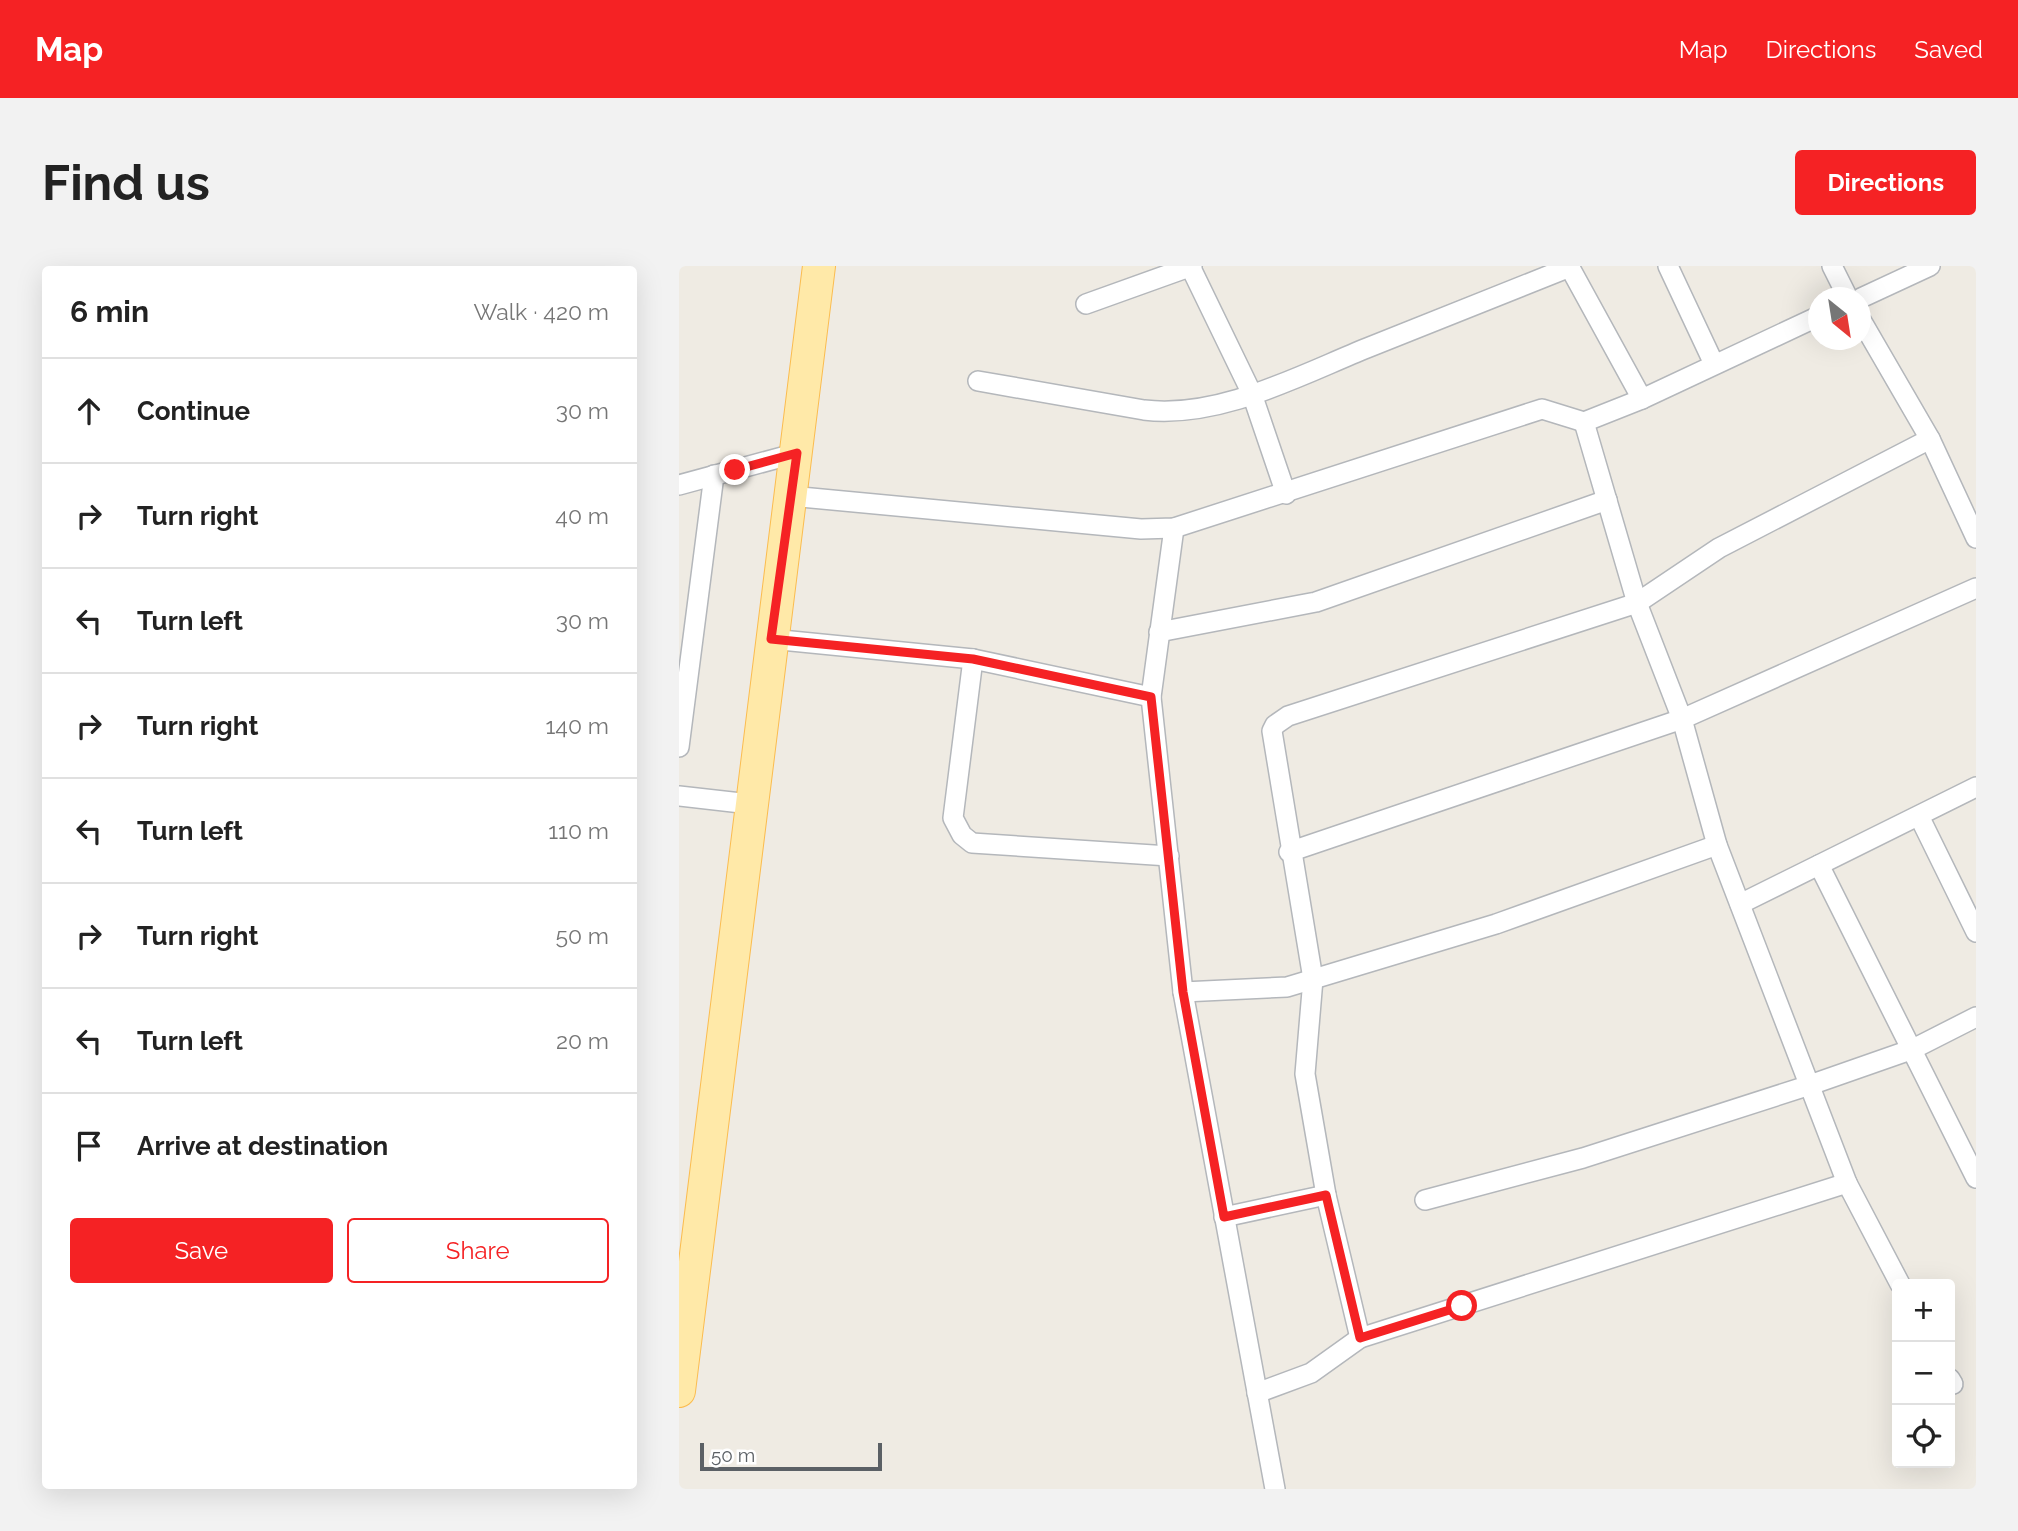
<!DOCTYPE html>
<html lang="en">
<head>
<meta charset="utf-8">
<style>
	body { margin:0; font-family:Raleway,sans-serif; background:#f2f2f2; color:#222 }
	.controls { position:absolute; right:21px; bottom:21px; display:grid; overflow:hidden; border-radius:7px; box-shadow:0 7px 28px #0002 }
	.controls button { width:63px; height:63px; display:grid; place-items:center; padding:0; border:0; border-bottom:2px solid #e0e0e0; background:#fff; color:#222; font:35px sans-serif }
	.compass { position:absolute; left:1129px; top:21px; width:63px; height:63px; border-radius:50%; background:#fff; box-shadow:0 7px 28px #0002; rotate:150deg }
	.scale { position:absolute; left:21px; bottom:18px; width:182px; box-sizing:border-box; padding-left:7px; border:4px solid #5b6065; border-top:0; font-size:19px; line-height:24px; white-space:nowrap; color:#5b6065; -webkit-text-stroke:5px #fff; paint-order:stroke }
	.stop { position:absolute; width:21px; height:21px; margin:-16px; border:5px solid #f52224; border-radius:50%; background:#fff }
	.stop.end { background:#f52224; border-color:#fff; box-shadow:0 2px 7px #0008 }
	.list { margin:0; padding:0; list-style:none }
	h2 { display:flex; justify-content:space-between; align-items:center; height:91px; margin:0; padding:0 28px; font-size:30px }
	h2 small { font-size:23px; font-weight:400; color:#767676 }
	.list li { display:grid; grid-template-columns:46px 1fr auto; gap:21px; align-items:center; box-sizing:border-box; height:105px; padding:0 28px; border-top:2px solid #e0e0e0 }
	.list b { display:block; font-size:26px; white-space:nowrap }
	.list em { font-size:23px; font-style:normal; color:#767676 }
	.actions { display:flex; gap:14px; padding:21px 28px }
	.actions a { flex:1; padding:16px 0; border:2px solid #f52224; border-radius:7px; text-align:center; font-size:24px; color:#f52224 }
	.actions .main { background:#f52224; color:#fff }
	.icon { flex:none; width:38px; height:38px; fill:none; stroke:currentColor; stroke-width:2; stroke-linecap:round; stroke-linejoin:round }
	.map { position:relative; flex:none; width:1297px; height:1223px; overflow:hidden; border-radius:7px }
	header { display:flex; align-items:center; gap:42px; box-sizing:border-box; height:98px; padding:0 35px; background:#f52224; color:#fff }
	header strong { font-size:33px }
	nav { display:flex; gap:38px; margin-inline-start:auto; font-size:24px }
	.intro { display:flex; align-items:center; justify-content:space-between; box-sizing:border-box; height:168px; padding:0 42px }
	h1 { margin:0; font-size:49px }
	.button { padding:18px 32px; border-radius:7px; background:#f52224; color:#fff; font-size:24px; font-weight:700 }
	main { display:flex; gap:42px; padding:0 42px }
	aside { flex:1; background:#fff; border-radius:7px; box-shadow:0 7px 28px #0002 }
	.map>svg:first-child { display:block }
	.lines { fill:none; stroke-linecap:round; stroke-linejoin:round }
	.street-casing { stroke:#b4b7bb; stroke-width:22 }
	.primary-casing { stroke:#fbbc4f; stroke-width:34 }
	.street { stroke:#fff; stroke-width:19 }
	.primary { stroke:#ffe9a8; stroke-width:32 }
	.route { stroke:#f52224; stroke-width:9 }
</style>
</head>
<body>
<header>
<strong>Map</strong>
<nav><a>Map</a><a>Directions</a><a>Saved</a></nav>
</header>
<div class="intro"><h1>Find us</h1><a class="button">Directions</a></div>
<main>
<aside>
<h2>6 min<small>Walk · 420 m</small></h2>
<ul class="list">
<li><svg class="icon" aria-label="ahead" viewBox="0 0 24 24"><path d="M12 20V5M6 11l6-6 6 6"/></svg><div><b>Continue</b></div><em>30 m</em></li>
<li><svg class="icon" aria-label="right" viewBox="0 0 24 24"><path d="M7 20v-9h11M14 6l5 5-5 5"/></svg><div><b>Turn right</b></div><em>40 m</em></li>
<li><svg class="icon" aria-label="left" viewBox="0 0 24 24"><path d="M17 20v-9H6M10 6l-5 5 5 5"/></svg><div><b>Turn left</b></div><em>30 m</em></li>
<li><svg class="icon" aria-label="right" viewBox="0 0 24 24"><path d="M7 20v-9h11M14 6l5 5-5 5"/></svg><div><b>Turn right</b></div><em>140 m</em></li>
<li><svg class="icon" aria-label="left" viewBox="0 0 24 24"><path d="M17 20v-9H6M10 6l-5 5 5 5"/></svg><div><b>Turn left</b></div><em>110 m</em></li>
<li><svg class="icon" aria-label="right" viewBox="0 0 24 24"><path d="M7 20v-9h11M14 6l5 5-5 5"/></svg><div><b>Turn right</b></div><em>50 m</em></li>
<li><svg class="icon" aria-label="left" viewBox="0 0 24 24"><path d="M17 20v-9H6M10 6l-5 5 5 5"/></svg><div><b>Turn left</b></div><em>20 m</em></li>
<li><svg class="icon" aria-label="arrive" viewBox="0 0 24 24"><path d="M6 21V4h12l-3 4 3 4H6"/></svg><div><b>Arrive at destination</b></div></li>
</ul>
<div class="actions"><a class="main">Save</a><a>Share</a></div>
</aside>
<div class="map">
<svg width="1297" height="1223" viewBox="0 0 1297 1223">
	<rect width="100%" height="100%" fill="#efebe3"/>
	<g class="lines">
		<defs>
			<g id="street">
				<path d="M511 0 573 128 607 228"/>
				<path d="M890 0 963 133"/>
				<path d="M989 0 1035 98"/>
				<path d="M1153 0 1169 32"/>
				<path d="M1182 32 1251 0"/>
				<path d="M407 38 513 0"/>
				<path d="M1182 54 1251 173 1297 272"/>
				<path d="M299 115 465 144C540 153 619 110 688 82 755 55 823 28 891 1"/>
				<path d="M905 156 958 337 1003 453 1038 579 1168 917"/>
				<path d="M0 219 118 187"/>
				<path d="M111 230 462 263 495 262 863 143 905 156 963 133 1140 50"/>
				<path d="M480 366 637 336 928 234"/>
				<path d="M92 373 294 393 472 431 495 262"/>
				<path d="M294 393 274 552 283 569 293 577 490 590"/>
				<path d="M472 431 504 726 596 1223"/>
				<path d="M0 481 35 209"/>
				<path d="M0 530 71 538"/>
				<path d="M1240 550 1297 666"/>
				<path d="M610 586 1003 453 1297 322"/>
				<path d="M1140 599 1297 912"/>
				<path d="M1061 638 1297 521"/>
				<path d="M504 726 608 721 817 658 1038 579"/>
				<path d="M746 934 904 892 1131 819 1234 783 1297 751"/>
				<path d="M545 951 647 929"/>
				<path d="M681 1072 647 929 626 808 634 713 593 465 596 459 609 450 958 337 1040 282 1251 173"/>
				<path d="M1271 1113 1274 1118"/>
				<path d="M578 1127 632 1107 681 1072 1168 917 1221 1018"/>
			</g>
			<path id="primary" d="M0 1125 140 0"/>
		</defs>
		<!-- street casing -->
		<use href="#street" class="street-casing"/>
		<!-- primary casing -->
		<use href="#primary" class="primary-casing"/>
		<!-- street -->
		<use href="#street" class="street"/>
		<!-- primary -->
		<use href="#primary" class="primary"/>
	</g>
	<g class="lines">
		<!-- route -->
		<path class="route" d="M56 204 118 187 92 373 294 393 472 431 504 726 545 951 647 929 681 1072 783 1040"/>
	</g>
</svg>
<div class="controls">
<button>+</button>
<button>−</button>
<button><svg class="icon" aria-label="locate" viewBox="0 0 24 24"><circle cx="12" cy="12" r="6"/><path d="M12 2v4M12 18v4M2 12h4M18 12h4"/></svg></button>
</div>
<svg class="compass" viewBox="-18 -18 36 36"><path d="M0-13l5 13h-10z" fill="#e53935"/><path d="M0 13l5-13h-10z" fill="#767676"/></svg>
<div class="scale">50 m</div>
<div class="stop" style="left:783px;top:1040px"></div>
<div class="stop end" style="left:56px;top:204px"></div>
</div>
</main>
</body>
</html>
